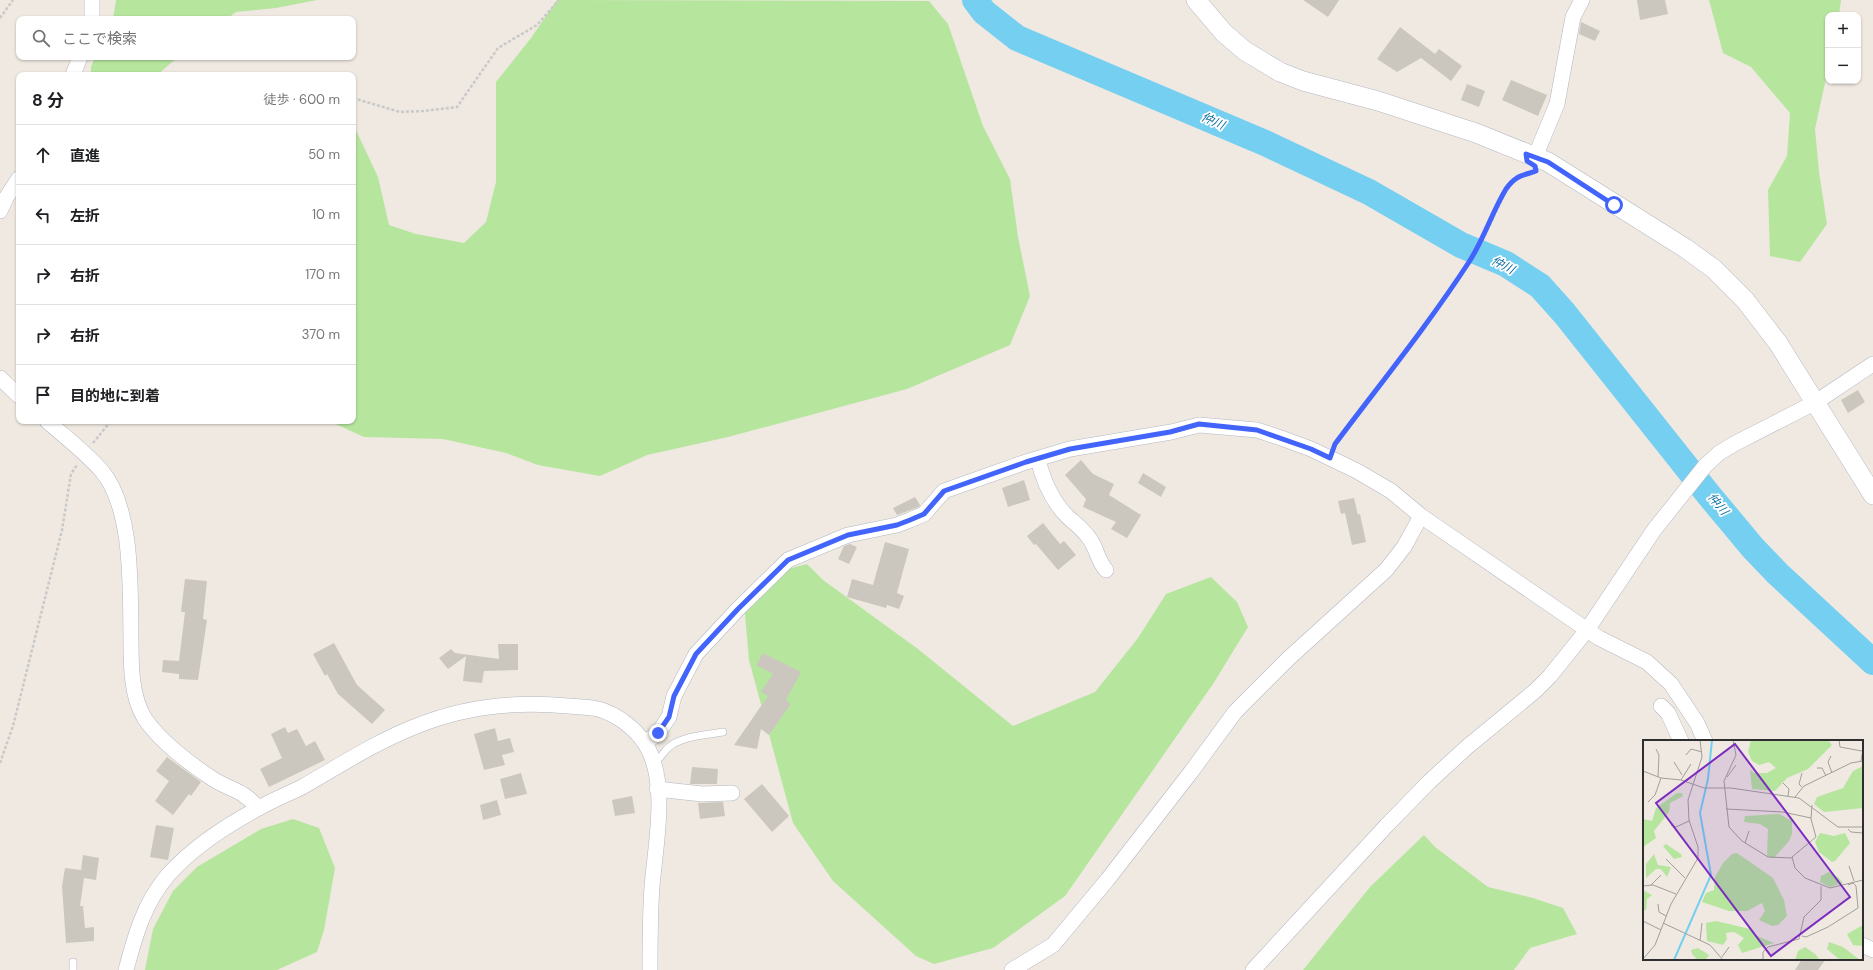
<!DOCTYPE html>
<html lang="ja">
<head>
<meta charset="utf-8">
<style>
	body { margin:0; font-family:"DM Sans","Noto Sans JP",sans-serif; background:#f6f6f6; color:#202124 }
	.controls { position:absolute; right:12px; top:12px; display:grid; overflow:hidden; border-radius:8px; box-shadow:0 1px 3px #0004 }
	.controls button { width:36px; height:36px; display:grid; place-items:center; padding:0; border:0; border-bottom:1px solid #e0e0e0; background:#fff; color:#202124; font:20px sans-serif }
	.stop { position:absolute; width:12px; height:12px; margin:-9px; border:3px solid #4264fb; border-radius:50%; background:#fff }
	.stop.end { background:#4264fb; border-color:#fff; box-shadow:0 1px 4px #0008 }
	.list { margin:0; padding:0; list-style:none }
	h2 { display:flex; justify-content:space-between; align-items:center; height:52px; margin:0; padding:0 16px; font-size:17px }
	h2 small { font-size:13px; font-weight:400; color:#757577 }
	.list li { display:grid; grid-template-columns:26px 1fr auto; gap:12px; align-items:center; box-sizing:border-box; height:60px; padding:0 16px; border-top:1px solid #e0e0e0 }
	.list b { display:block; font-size:15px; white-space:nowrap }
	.list em { font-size:13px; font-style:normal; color:#757577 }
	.icon { flex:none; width:22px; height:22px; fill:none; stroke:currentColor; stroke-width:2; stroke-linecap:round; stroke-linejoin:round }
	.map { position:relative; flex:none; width:1873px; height:970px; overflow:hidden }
	.search { position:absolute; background:#fff; box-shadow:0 1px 3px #0004; left:16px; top:16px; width:340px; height:44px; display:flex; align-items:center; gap:10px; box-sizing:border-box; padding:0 14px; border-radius:8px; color:#757577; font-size:15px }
	.panel { position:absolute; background:#fff; box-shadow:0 1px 3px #0004; left:16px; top:72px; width:340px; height:352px; border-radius:8px }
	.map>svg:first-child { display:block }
	.green { fill:#b6e59e }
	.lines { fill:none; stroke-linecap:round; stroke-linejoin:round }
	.river { stroke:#75cff0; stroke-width:26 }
	.building { fill:#cbc7bf }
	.service-casing { stroke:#b4b7c1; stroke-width:8 }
	.minor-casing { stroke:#b4b7c1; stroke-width:16 }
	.tertiary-casing { stroke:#b4b7c1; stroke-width:20 }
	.path { stroke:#c9c9c9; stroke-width:2.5; stroke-dasharray:3 2; stroke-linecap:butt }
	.service { stroke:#fff; stroke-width:7 }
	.minor { stroke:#fff; stroke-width:15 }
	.tertiary { stroke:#fff; stroke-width:19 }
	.route { stroke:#4264fb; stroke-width:5 }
	.labels { text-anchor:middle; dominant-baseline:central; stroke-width:3.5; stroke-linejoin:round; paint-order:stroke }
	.water-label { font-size:12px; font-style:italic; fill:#0d6fa3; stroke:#fff }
	.inset-river { fill:none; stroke:#75cff0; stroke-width:2 }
	.inset-road { fill:none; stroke:#a29e99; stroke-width:1 }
	.view { fill:#7b2cbf; fill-opacity:0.15; stroke:#7b2cbf; stroke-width:2 }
	.inset-edge { fill:none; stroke:#2e2e2e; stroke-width:2 }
</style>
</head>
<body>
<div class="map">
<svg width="1873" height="970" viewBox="0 0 1873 970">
	<rect width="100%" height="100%" fill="#efe9e1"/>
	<!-- green -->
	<g class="green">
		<path d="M116 0H317L276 8 236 12 227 19H113Z"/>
		<path d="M557 0 929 1 948 24 983 126 1010 179 1018 237 1030 296 1010 345 907 389 728 437 647 455 600 476 538 465 506 453 443 439 364 437 329 421H353V124L378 177 389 225 416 234 464 243 486 222 496 182V82L531 38Z"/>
		<path d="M1709 0H1841L1839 15H1828V69L1815 129 1819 172 1827 224 1800 262 1770 256 1768 190 1787 156 1790 113 1751 67 1723 53Z"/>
		<path d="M95 57H178L157 75H91V67Z"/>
		<path d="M807 564 823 580 918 649 1013 726 1095 692 1138 638 1166 594 1211 577 1237 602 1248 627 1213 684 1065 896 993 948 934 964 916 956 833 881 793 823 749 660 744 603 780 571Z"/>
		<path d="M293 819 319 828 335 868 324 930 317 952 277 970H145L153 929 173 891 197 867 261 829Z"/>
		<path d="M1424 835 1435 847 1488 887 1533 898 1563 908 1577 934 1530 948 1514 970H1303L1370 887Z"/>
	</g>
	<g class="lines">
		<!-- river -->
		<path class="river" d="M975 0 984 12 1017 38 1265 143 1369 192 1461 245 1506 264 1540 286 1565 314 1708 494 1753 548 1778 574 1873 662"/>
	</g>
	<!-- building -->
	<g class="building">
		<path d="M1303 0H1339L1328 17Z"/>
		<path d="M1637 0H1665L1668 14 1640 20Z"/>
		<path d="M1581 22 1600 31 1595 41 1579 34Z"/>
		<path d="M1400 27 1435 54 1439 49 1462 66 1451 81 1421 58 1397 72 1377 59Z"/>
		<path d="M1511 80 1547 95 1538 116 1502 100Z"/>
		<path d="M1467 84 1485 91 1479 107 1461 100Z"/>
		<path d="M1858 390 1865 402 1848 413 1841 400Z"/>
		<path d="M1081 460 1093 474 1114 484 1109 495 1141 515 1127 538 1111 529 1116 522 1083 507 1086 499 1065 475Z"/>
		<path d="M1143 473 1166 487 1161 497 1138 483Z"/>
		<path d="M1024 480 1030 500 1008 507 1002 488Z"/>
		<path d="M915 497 920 505 919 507 897 515 893 508Z"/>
		<path d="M1354 498 1358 515 1360 514 1366 542 1352 545 1345 513 1341 514 1338 501Z"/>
		<path d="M1043 523 1060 544 1064 541 1076 555 1058 570 1036 544 1034 545 1027 536Z"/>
		<path d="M885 542 909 549 897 593 904 596 899 609 887 605 886 608 847 597 852 579 873 585Z"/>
		<path d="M850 544 857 547 849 564 838 559 844 546Z"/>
		<path d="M185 579 207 581 203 619 207 620 198 680 179 679V674L162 672 163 660 179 661 185 612H181Z"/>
		<path d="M334 643 357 685 385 710 372 724 338 694 327 674 325 676 313 654Z"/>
		<path d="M498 644H518V670L484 671 482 683 463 681 466 656 448 669 439 658 451 649 455 653 499 659Z"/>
		<path d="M763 653 801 672 786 700 791 704 769 735 761 729 757 749 734 745 768 696 761 692 773 674 756 665Z"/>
		<path d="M285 727 288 733 297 729 306 746 315 741 325 760 269 787 260 769 282 758 271 734Z"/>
		<path d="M495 728 498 741 510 738 514 752 502 755 505 765 484 770 474 734Z"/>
		<path d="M167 757 201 782 191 796 189 794 173 815 155 801 169 781 156 771Z"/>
		<path d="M692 767 718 769 717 784H690Z"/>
		<path d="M521 773 527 794 505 799 500 779Z"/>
		<path d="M762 784 789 816 772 832 744 799Z"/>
		<path d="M632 796 635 813 615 816 612 800Z"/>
		<path d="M497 800 501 815 483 820 480 805Z"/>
		<path d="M723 802 725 816 700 819 698 803Z"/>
		<path d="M156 825 174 828 168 860 150 857Z"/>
		<path d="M83 855 99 858 96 880 84 878 80 906H83L85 928 94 927V941L66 943 62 886 65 868 81 870Z"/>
		<path d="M1802 959H1826L1818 970H1795Z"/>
	</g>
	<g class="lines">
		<defs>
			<g id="service">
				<path d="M654 763C662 757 663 752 669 747 682 736 706 735 723 732"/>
				<path d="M73 970V962"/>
			</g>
			<g id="minor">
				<path d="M92 19V0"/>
				<path d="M73 75 80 57"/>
				<path d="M1535 157 1557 104 1573 17 1582 0"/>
				<path d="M0 211 6 198 19 178"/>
				<path d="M0 378 19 396"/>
				<path d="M47 421C65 437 85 452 101 470 134 508 130 591 131 640 131 665 131 697 145 719 160 741 191 765 213 779 232 791 242 789 258 808"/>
				<path d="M1038 459C1043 480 1051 500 1067 516 1074 523 1083 529 1089 538 1097 548 1097 560 1106 570"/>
				<path d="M1661 706 1668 713 1681 741"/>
				<path d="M645 743 658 733 669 717 674 696 696 654 738 609 788 560 848 535 897 525 910 520 924 514 944 491 1026 462 1070 449 1171 432 1199 425 1257 430 1281 438 1311 449 1357 471 1391 491 1421 516 1599 638 1647 662 1671 684 1697 723 1705 741"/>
				<path d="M657 789 702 794 732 793"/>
				<path d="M1862 945 1873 950"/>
				<path d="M126 970C135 936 144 903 168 875 192 848 227 825 259 808 273 800 288 794 302 787 339 766 374 743 414 727 462 707 516 701 568 706 578 707 589 707 598 709 617 714 636 729 646 745 669 783 655 846 652 887 650 914 650 942 650 970"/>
				<path d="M1012 970 1053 945 1108 879 1191 772 1235 712 1289 658 1386 570 1404 547 1421 516"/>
				<path d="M1253 970 1387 825 1430 781 1467 747 1535 691 1550 676 1587 630 1654 530 1705 466 1719 453 1734 444 1816 402 1873 364"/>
			</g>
			<path id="tertiary" d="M1196 0 1224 33 1245 51 1280 72 1303 81 1378 101 1476 133 1548 162 1685 248 1714 269 1745 300 1778 343 1873 495"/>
		</defs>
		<!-- service casing -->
		<use href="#service" class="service-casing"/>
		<!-- minor casing -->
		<use href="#minor" class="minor-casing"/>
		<!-- tertiary casing -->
		<use href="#tertiary" class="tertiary-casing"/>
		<!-- path -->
		<g class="path">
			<path d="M0 18 13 0"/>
			<path d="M353 98 400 112 423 111 457 107 498 48 537 25 559 0"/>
			<path d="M93 443 111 421"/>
			<path d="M1334 446 1394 368 1469 262 1482 241 1507 189 1519 175 1530 173"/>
			<path d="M0 763 13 726 62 530 71 474 77 465"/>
		</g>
		<!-- service -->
		<use href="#service" class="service"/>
		<!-- minor -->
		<use href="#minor" class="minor"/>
		<!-- tertiary -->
		<use href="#tertiary" class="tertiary"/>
	</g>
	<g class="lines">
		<!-- route -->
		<path class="route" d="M658 733 669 717 674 696 696 654 738 609 788 560 848 535 897 525 910 520 924 514 944 491 1026 462 1070 449 1170 432 1199 424 1257 430 1311 449 1330 458 1335 444C1380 384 1428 325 1469 262 1484 239 1492 212 1506 189 1516 175 1522 176 1536 171L1535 166 1527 161 1526 154 1548 162 1614 205"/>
	</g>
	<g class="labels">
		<!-- water labels -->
		<g class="water-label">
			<text transform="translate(1213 121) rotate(24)">仲川</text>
			<text transform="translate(1503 265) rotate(28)">仲川</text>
			<text transform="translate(1718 504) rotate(51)">仲川</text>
		</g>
	</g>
	<!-- overview -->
	<g transform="translate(1643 740)">
		<rect width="220" height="220" fill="#efe9e1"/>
		<path d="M108 0H185L189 5 165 29 144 38 132 51 109 49 107 30 111 33H124L133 28 126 22 116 25 109 21 105 12ZM220 26V68L181 72 171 64 174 57 200 48 210 31ZM34 53H39L40 56 27 63 26 72 11 91 13 98 0 107V79L9 81 13 68ZM136 74 149 81V94L146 101 131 118 124 116 125 89 117 84 101 82 102 76ZM177 93 191 96 202 93 207 103 192 121 189 122 176 112 172 102ZM23 104 38 114 39 117 31 119 20 106ZM94 113 130 138 141 160 144 176 135 185 129 186 116 180 122 171 119 163 104 171H86L59 162 63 153 71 150 72 137 80 123 89 114ZM11 114 15 125 28 127 24 137 18 129H13L3 138V124ZM186 132 196 138 200 143 187 147 177 142 178 136ZM0 150 9 155 4 159 3 170H0ZM73 181 107 189 114 196 131 203 99 213 95 205 101 198 91 192 83 193 84 199 80 205 64 201 63 183ZM220 185V206L210 205 204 194ZM186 202 200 207 217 220H197L184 209ZM162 207 172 214 177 220H152L155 211ZM55 208 66 215 62 220H55L49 214 48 210Z" fill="#b6e59e"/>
		<path class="inset-river" d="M31 220 68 135 57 73 65 39 69 0"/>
		<path class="inset-road" d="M90 0 93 15 81 41 86 87 99 101 125 117 149 118M196 0 197 7 219 11M13 9 16 15 15 37M43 15 48 9 59 12M188 16 185 22 189 33M218 21 220 9M31 22 39 35M174 28H179L183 36M0 31 18 38 38 40 61 48H88L156 58 195 87H220M159 33 156 44 159 47M84 37 93 25M38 40 48 24M140 43 146 49 145 56M152 57 161 46 208 23 220 21M5 62 12 55 18 38M169 65 168 79 173 97 149 117 152 128 162 138 187 148 220 140M83 69 140 72 168 78M28 85 33 87 46 81M205 89 208 92 220 93M102 103 106 91M23 119 42 138M206 126 211 141M8 145 18 135M0 146 10 145 33 154M15 164 16 172 23 176M0 181 18 190M20 183 67 205 80 220M159 196 163 197 185 187 215 168 213 146 210 143 205 145M57 201 59 183M79 217 86 207M0 219 12 205 28 164 55 118V107L46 80 45 60 59 17 57 0M120 220V212L125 207 156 199 161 177 178 160V146"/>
		<path class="view" d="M92 4 207 157 128 216 13 63Z"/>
		<rect width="220" height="220" class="inset-edge"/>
	</g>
</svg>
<div class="controls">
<button>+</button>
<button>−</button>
</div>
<div class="stop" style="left:1614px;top:205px"></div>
<div class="stop end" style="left:658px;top:733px"></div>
<div class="search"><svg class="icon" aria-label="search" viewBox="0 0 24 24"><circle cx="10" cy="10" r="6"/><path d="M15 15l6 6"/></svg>ここで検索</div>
<section class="panel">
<h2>8 分<small>徒歩 · 600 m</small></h2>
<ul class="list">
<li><svg class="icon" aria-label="ahead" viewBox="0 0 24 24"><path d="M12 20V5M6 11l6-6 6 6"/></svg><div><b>直進</b></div><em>50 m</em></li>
<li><svg class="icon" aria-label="left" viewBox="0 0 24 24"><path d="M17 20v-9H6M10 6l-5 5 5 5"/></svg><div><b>左折</b></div><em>10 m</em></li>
<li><svg class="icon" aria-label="right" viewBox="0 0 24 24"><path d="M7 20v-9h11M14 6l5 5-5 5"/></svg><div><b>右折</b></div><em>170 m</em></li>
<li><svg class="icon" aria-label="right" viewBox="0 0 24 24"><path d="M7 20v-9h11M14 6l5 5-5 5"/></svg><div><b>右折</b></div><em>370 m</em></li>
<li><svg class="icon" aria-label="arrive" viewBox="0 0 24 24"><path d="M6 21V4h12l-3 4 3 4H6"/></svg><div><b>目的地に到着</b></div></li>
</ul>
</section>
</div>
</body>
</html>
